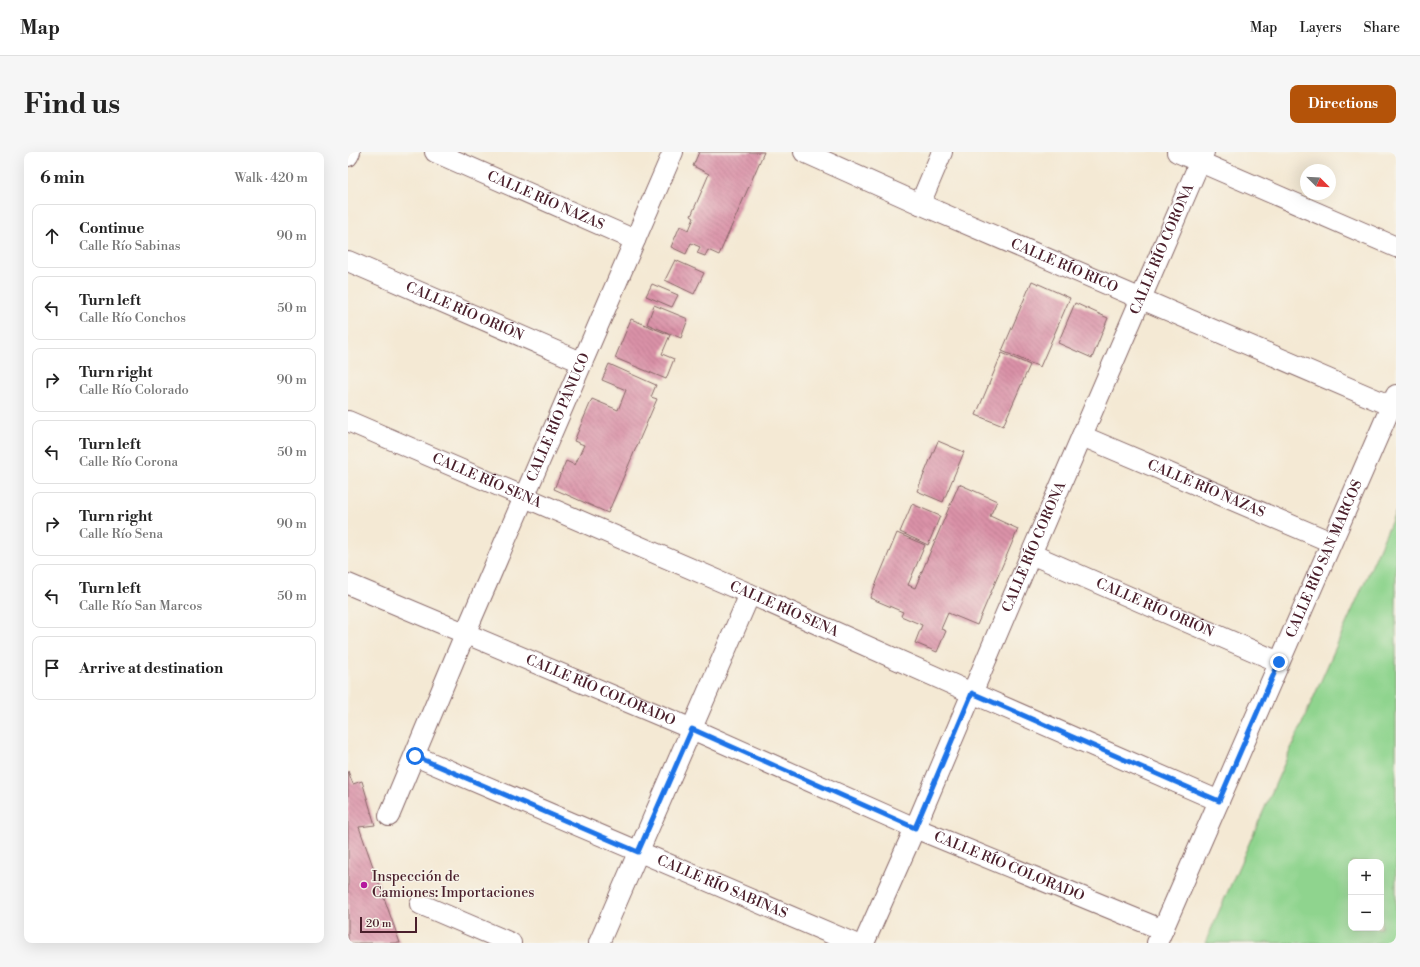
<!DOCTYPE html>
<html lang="en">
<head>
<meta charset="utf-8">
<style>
	body { margin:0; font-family:"Libre Bodoni",serif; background:#f6f6f6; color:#222 }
	.controls { position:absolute; right:12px; bottom:12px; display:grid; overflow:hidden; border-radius:8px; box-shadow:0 4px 16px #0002 }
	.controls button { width:36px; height:36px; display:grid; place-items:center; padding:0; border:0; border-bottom:1px solid #e0e0e0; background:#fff; color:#222; font:20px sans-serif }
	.compass { position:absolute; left:952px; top:12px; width:36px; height:36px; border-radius:50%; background:#fff; box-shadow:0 4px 16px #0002; rotate:114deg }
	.scale { position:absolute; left:12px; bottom:10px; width:57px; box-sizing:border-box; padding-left:4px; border:2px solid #4a1f2b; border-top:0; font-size:11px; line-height:14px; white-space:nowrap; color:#4a1f2b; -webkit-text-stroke:3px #f7f3e8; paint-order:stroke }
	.stop { position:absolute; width:12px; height:12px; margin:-9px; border:3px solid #1a73e8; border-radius:50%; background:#fff }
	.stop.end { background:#1a73e8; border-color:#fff; box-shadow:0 1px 4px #0008 }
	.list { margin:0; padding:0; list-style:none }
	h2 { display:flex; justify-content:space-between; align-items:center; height:52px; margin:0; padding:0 16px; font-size:17px }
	h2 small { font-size:13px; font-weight:400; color:#767676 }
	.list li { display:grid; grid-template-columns:26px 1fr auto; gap:12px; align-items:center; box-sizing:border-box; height:64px; margin:0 8px 8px; padding:0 8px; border:1px solid #e0e0e0; border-radius:8px }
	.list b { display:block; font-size:15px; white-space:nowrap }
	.list p { margin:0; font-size:13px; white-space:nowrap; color:#767676 }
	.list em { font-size:13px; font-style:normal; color:#767676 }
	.icon { flex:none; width:22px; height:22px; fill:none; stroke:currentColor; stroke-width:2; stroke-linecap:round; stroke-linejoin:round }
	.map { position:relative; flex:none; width:1048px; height:791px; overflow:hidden; border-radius:8px }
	header { display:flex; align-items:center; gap:24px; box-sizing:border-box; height:56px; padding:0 20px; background:#fff; border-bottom:1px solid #e0e0e0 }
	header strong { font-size:19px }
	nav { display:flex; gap:22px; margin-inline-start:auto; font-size:14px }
	.intro { display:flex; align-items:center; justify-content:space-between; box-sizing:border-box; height:96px; padding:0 24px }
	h1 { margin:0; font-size:28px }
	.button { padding:10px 18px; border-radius:8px; background:#b45309; color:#fff; font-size:14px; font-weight:700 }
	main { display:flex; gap:24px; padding:0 24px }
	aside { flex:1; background:#fff; border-radius:8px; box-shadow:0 4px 16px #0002 }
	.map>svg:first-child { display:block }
	.green { fill:#8fd48e; stroke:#6c7a5c; fill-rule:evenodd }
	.building { fill:url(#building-back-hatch) }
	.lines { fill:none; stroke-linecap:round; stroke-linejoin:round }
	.street-casing { stroke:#866666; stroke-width:22 }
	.street { stroke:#fff; stroke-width:20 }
	.route { stroke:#1a73e8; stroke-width:5 }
	.poi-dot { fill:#b5179e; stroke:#f7f3e8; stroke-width:1.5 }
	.labels { text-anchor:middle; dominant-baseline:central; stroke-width:3; stroke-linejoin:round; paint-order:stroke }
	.street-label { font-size:14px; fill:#4a1f2b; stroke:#f7f3e8 }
	.poi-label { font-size:14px; fill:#4a1f2b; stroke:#f7f3e8; text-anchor:start }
</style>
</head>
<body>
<header>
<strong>Map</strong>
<nav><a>Map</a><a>Layers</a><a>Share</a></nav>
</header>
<div class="intro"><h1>Find us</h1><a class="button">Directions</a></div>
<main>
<aside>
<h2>6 min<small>Walk · 420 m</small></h2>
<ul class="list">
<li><svg class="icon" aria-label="ahead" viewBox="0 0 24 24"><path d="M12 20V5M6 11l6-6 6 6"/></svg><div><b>Continue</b><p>Calle Río Sabinas</p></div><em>90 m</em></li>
<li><svg class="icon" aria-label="left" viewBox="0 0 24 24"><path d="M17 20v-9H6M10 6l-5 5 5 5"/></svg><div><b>Turn left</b><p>Calle Río Conchos</p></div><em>50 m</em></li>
<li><svg class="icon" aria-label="right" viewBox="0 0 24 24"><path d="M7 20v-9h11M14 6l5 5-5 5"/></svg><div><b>Turn right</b><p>Calle Río Colorado</p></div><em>90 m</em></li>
<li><svg class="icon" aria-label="left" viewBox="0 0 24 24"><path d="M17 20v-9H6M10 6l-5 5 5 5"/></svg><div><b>Turn left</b><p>Calle Río Corona</p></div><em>50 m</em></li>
<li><svg class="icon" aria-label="right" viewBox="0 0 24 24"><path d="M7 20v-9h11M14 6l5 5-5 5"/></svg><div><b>Turn right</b><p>Calle Río Sena</p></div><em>90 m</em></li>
<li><svg class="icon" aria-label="left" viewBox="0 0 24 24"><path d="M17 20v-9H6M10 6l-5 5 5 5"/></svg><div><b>Turn left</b><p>Calle Río San Marcos</p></div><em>50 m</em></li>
<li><svg class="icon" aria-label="arrive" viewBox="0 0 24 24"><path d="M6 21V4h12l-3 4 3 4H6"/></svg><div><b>Arrive at destination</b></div></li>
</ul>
</aside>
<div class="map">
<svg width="1048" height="791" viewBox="0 0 1048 791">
	<defs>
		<pattern id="building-back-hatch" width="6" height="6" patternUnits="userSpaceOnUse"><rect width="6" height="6" fill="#da92a8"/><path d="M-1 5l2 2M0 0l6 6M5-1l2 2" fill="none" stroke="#b37789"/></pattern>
	</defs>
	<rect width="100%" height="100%" fill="#f7f3e8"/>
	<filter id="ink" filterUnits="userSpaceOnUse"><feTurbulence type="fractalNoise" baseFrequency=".025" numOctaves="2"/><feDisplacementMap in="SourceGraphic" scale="8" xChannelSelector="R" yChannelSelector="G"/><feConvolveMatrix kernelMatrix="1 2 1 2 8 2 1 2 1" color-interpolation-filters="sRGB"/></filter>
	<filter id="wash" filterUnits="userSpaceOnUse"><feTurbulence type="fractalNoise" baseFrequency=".012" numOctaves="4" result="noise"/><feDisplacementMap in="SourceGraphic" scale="16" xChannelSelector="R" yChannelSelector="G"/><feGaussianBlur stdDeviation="0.9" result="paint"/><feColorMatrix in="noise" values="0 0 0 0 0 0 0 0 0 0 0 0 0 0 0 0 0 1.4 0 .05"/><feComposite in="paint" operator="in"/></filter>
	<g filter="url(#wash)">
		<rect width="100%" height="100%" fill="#f4e9d4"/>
		<!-- green -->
		<path class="green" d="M1048 359V791H857ZM1003 710H1033V776H1003Z"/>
		<g id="blocks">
			<!-- building -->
			<g class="building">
				<path d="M351 0H416L371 103 360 98 357 104 349 101 352 95 343 91 338 102 323 95 332 74 341 78 346 66 343 64 361 22 345 14Z"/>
				<path d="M327 108 356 121 346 142 317 128Z"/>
				<path d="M684 129 722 146 692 215 654 199Z"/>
				<path d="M304 132 330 143 324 155 298 144Z"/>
				<path d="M727 151 760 166 744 206 710 191Z"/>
				<path d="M306 153 340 167 333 186 299 172Z"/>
				<path d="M283 167 322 183 314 202 326 207 318 227 267 206Z"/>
				<path d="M654 201 682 213 655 274 628 263Z"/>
				<path d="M261 212 308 233 303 245 309 247 260 361 206 337 218 309 227 313 236 293 226 289 244 247 270 258 278 238 254 228Z"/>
				<path d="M590 289 616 300 595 350 569 339Z"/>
				<path d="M611 332 649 349 642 364 670 377 629 473 600 461 593 477 598 479 589 500 567 491 574 473 553 464 555 460 522 446 549 381 577 393 560 433 567 436Z"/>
				<path d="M564 352 592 364 580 393 552 380Z"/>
				<path d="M0 619 5 632 14 629 27 673 11 675 52 791H0Z"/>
			</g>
		</g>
	</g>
	<g filter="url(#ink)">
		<use href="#blocks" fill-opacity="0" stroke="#866666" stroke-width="1"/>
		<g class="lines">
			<defs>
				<g id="street">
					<path id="s1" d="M87 0 287 88"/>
					<path id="s2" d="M456 0 572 52 1043 254"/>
					<path d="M829 0 1048 95"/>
					<path d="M0 4 2 0"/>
					<path d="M572 52 594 0"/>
					<path id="s3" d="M0 109 233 210"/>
					<path id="s4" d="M0 269 402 442 624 541 871 649"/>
					<path id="s5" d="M734 284 983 390"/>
					<path id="s6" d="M683 402 931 510"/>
					<path id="s7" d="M0 432 344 577 567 676 815 778"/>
					<path id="s8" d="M67 604 505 791"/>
					<path id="s9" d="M41 664 117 482 325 0"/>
					<path d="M72 752 163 791"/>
					<path d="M251 791 402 442"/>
					<path id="s10" d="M516 791 567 676 683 402 856 0"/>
					<path id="s11" d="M809 791 1048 243"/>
				</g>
			</defs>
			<!-- street casing -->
			<use href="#street" class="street-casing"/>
			<!-- street -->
			<use href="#street" class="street"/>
		</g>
	</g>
	<g class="lines" filter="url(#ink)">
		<!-- route -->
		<path class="route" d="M67 604 290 700 344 577 567 676 624 541 871 649 931 510"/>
	</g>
	<!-- markers -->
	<circle class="poi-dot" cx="16" cy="733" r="4"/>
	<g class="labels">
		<!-- street labels -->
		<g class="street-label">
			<text stroke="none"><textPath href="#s1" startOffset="121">CALLE RÍO NAZAS</textPath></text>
			<text stroke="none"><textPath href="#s10" startOffset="755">CALLE RÍO CORONA</textPath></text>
			<text stroke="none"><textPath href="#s2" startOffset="284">CALLE RÍO RICO</textPath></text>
			<text stroke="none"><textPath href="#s3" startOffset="127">CALLE RÍO ORIÓN</textPath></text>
			<text stroke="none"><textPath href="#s9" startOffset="433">CALLE RÍO PÁNUCO</textPath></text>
			<text stroke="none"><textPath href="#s4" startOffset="151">CALLE RÍO SENA</textPath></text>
			<text stroke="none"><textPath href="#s5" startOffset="135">CALLE RÍO NAZAS</textPath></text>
			<text stroke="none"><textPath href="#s10" startOffset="431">CALLE RÍO CORONA</textPath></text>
			<text stroke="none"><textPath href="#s11" startOffset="419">CALLE RÍO SAN MARCOS</textPath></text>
			<text stroke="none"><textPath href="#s6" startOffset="135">CALLE RÍO ORIÓN</textPath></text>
			<text stroke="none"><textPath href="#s4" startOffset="475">CALLE RÍO SENA</textPath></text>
			<text stroke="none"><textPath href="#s7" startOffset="274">CALLE RÍO COLORADO</textPath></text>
			<text stroke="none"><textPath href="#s7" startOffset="719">CALLE RÍO COLORADO</textPath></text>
			<text stroke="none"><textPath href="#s8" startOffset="334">CALLE RÍO SABINAS</textPath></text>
		</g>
		<!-- poi labels -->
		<g class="poi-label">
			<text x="24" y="725">Inspección de<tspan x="24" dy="16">Camiones: Importaciones</tspan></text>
		</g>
	</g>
</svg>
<div class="controls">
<button>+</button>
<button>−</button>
</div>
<svg class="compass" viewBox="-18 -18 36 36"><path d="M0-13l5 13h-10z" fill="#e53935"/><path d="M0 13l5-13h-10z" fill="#767676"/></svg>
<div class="scale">20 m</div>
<div class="stop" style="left:67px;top:604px"></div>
<div class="stop end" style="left:931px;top:510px"></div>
</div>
</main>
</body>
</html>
